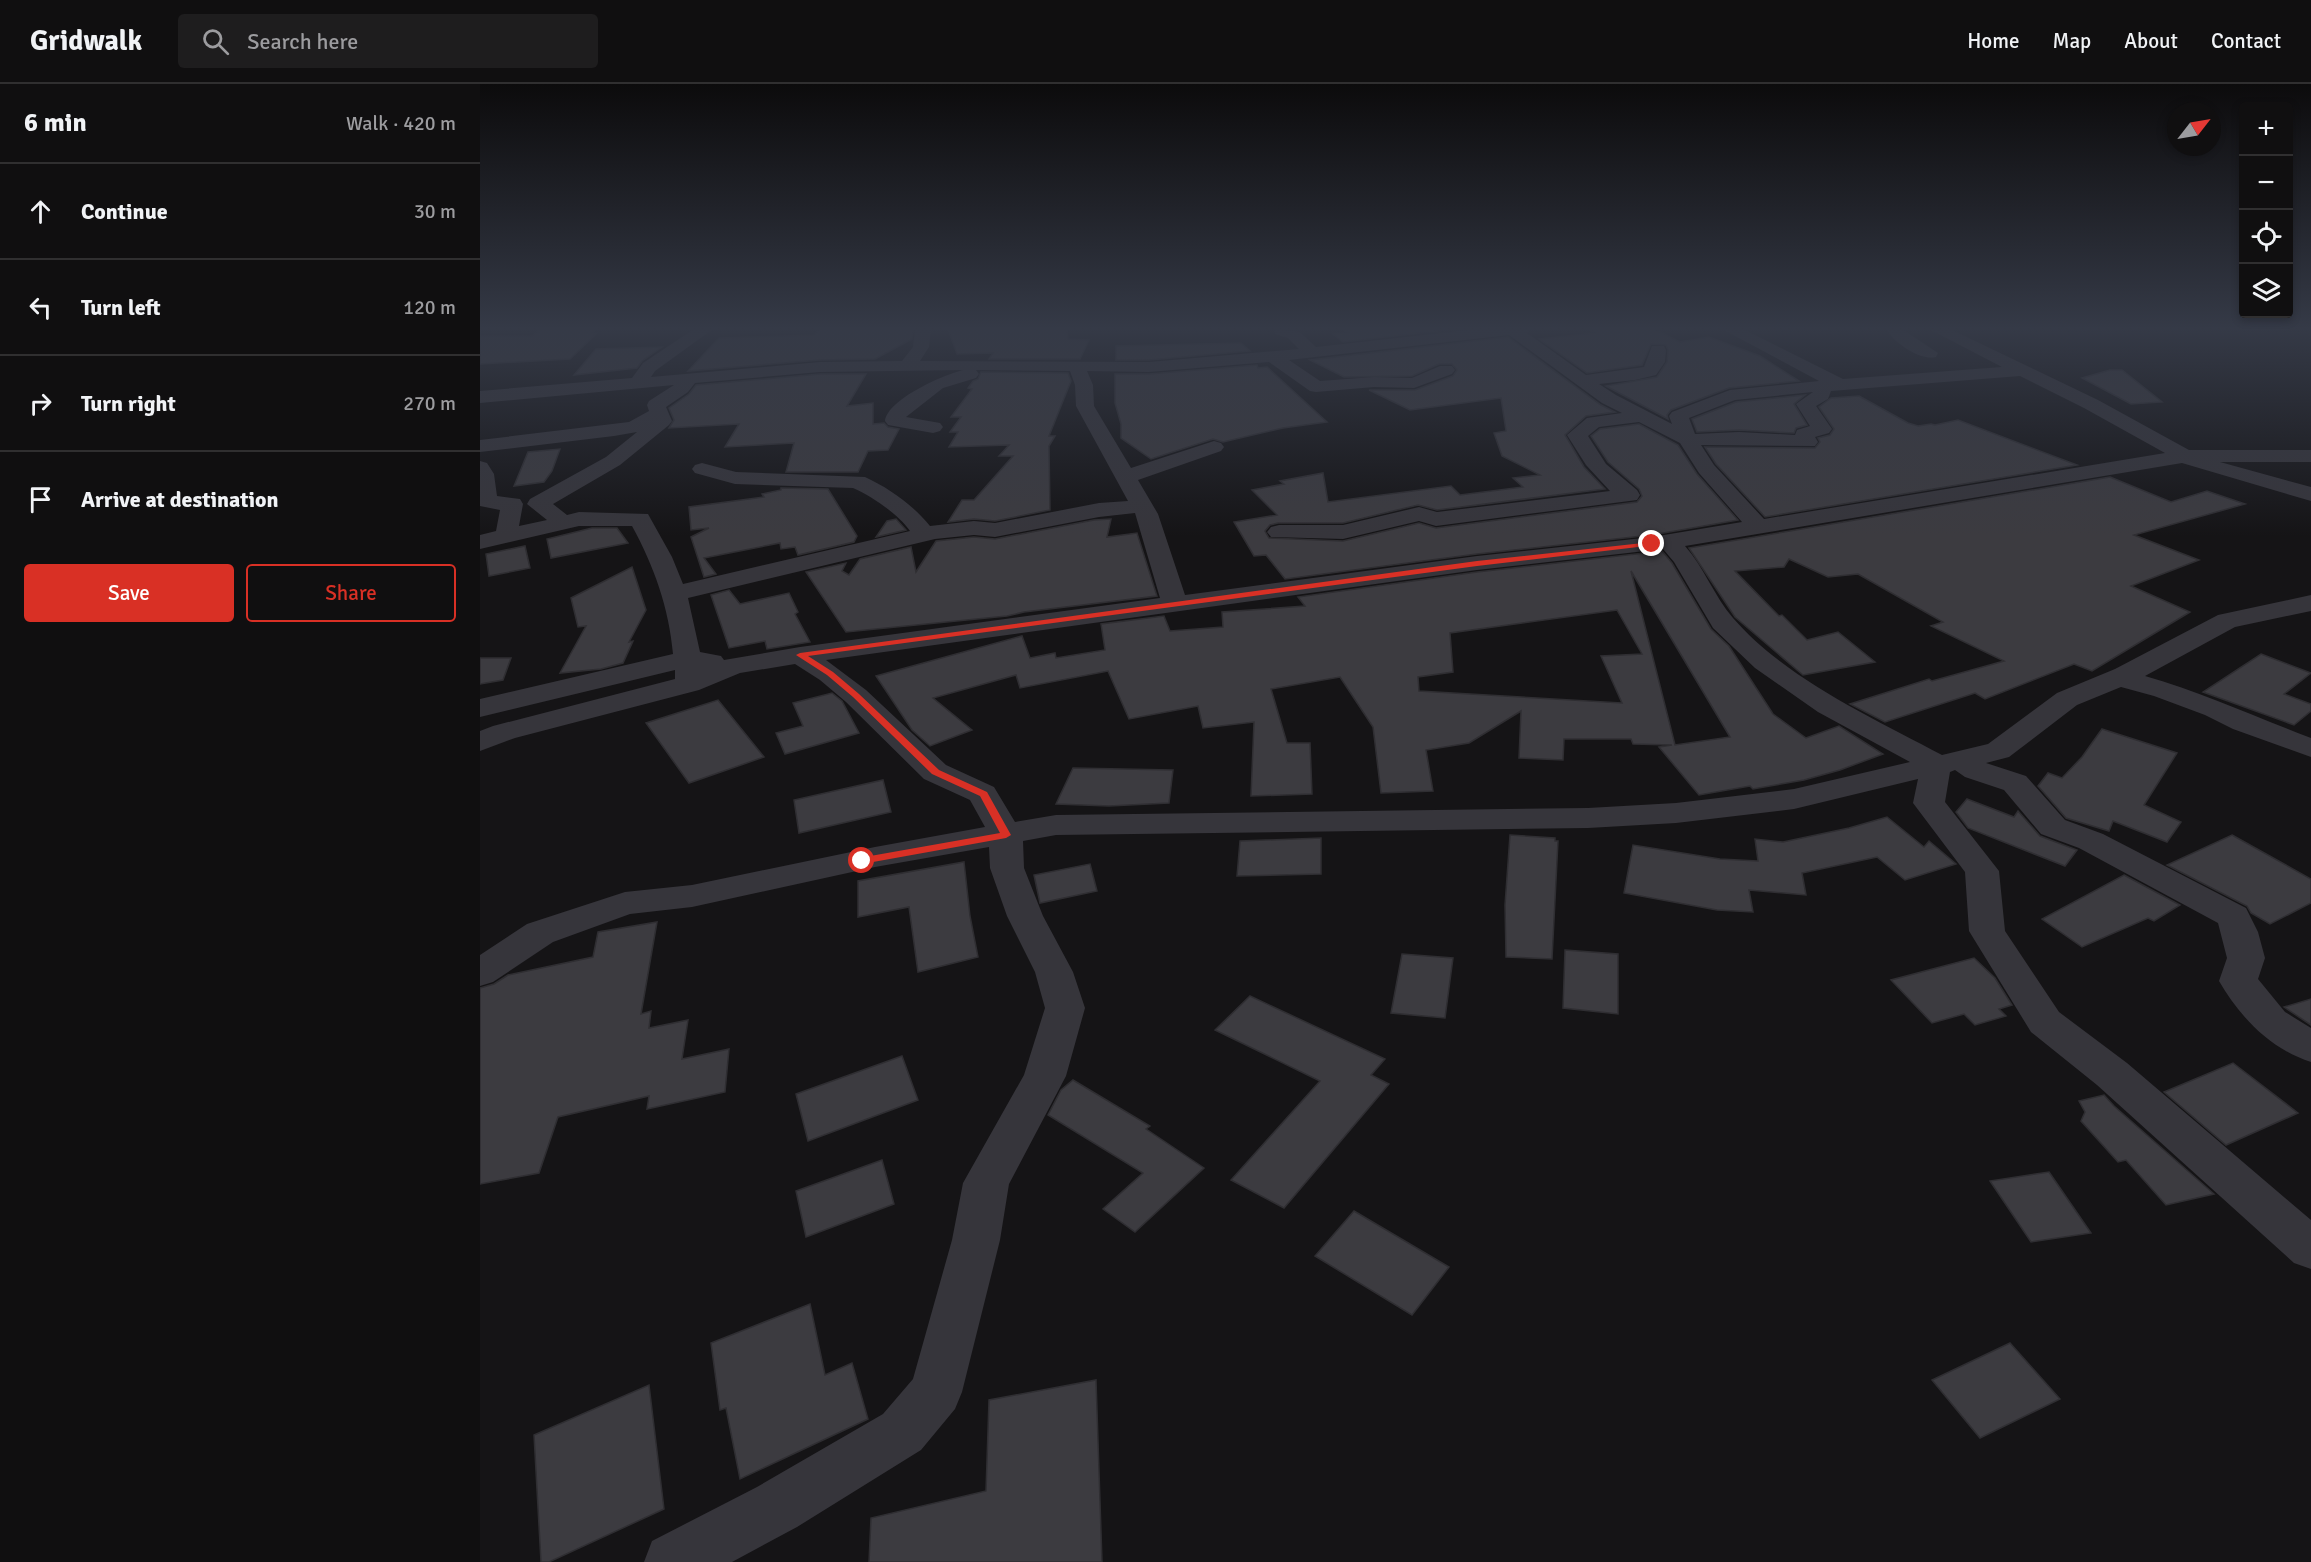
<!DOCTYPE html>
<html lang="en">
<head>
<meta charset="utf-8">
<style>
	body { margin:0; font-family:Signika,sans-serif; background:#1e1d1e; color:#f1f3f6 }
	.controls { position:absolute; right:18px; top:18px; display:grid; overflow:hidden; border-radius:6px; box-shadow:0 3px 9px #0003 }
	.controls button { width:54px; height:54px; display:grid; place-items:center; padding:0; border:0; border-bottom:2px solid #302f30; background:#100f10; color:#f1f3f6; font:30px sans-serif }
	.compass { position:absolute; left:1687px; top:18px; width:54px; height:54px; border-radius:50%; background:#100f10; box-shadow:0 3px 9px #0003; rotate:59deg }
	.stop { position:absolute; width:18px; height:18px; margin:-14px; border:4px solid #d93025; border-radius:50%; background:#fff }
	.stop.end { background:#d93025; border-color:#fff; box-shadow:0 2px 6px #0008 }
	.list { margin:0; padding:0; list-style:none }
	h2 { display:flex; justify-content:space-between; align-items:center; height:78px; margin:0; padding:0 24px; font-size:26px }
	h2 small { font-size:20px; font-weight:400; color:#9c9c9f }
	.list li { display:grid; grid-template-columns:39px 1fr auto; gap:18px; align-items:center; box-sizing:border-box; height:96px; padding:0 24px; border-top:2px solid #302f30 }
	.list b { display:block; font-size:22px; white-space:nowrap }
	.list em { font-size:20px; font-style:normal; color:#9c9c9f }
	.actions { display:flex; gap:12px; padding:18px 24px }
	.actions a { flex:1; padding:14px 0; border:2px solid #d93025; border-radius:6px; text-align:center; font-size:21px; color:#d93025 }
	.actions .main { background:#d93025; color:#fff }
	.icon { flex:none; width:33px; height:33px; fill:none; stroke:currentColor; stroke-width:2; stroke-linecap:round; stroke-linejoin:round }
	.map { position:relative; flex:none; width:1831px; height:1478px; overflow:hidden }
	header { display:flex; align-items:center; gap:36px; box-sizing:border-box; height:84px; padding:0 30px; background:#100f10; border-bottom:2px solid #302f30 }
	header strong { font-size:28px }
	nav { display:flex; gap:33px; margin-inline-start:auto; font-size:21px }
	.search { width:420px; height:54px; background:#1e1d1e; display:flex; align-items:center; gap:15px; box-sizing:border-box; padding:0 21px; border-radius:6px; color:#9c9c9f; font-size:22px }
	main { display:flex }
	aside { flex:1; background:#100f10 }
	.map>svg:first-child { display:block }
	.building { fill:#3c3b40; stroke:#2f2e32; stroke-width:1.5; fill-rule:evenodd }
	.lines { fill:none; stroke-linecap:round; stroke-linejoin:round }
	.minor { fill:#36353b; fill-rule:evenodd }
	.route { fill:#d93025 }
</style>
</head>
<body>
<header>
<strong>Gridwalk</strong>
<div class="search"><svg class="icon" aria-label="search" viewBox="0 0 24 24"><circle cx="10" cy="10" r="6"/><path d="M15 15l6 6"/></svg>Search here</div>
<nav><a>Home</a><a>Map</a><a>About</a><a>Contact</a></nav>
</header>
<main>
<aside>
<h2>6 min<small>Walk · 420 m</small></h2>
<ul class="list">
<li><svg class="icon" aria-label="ahead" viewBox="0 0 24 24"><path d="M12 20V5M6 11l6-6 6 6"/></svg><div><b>Continue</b></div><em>30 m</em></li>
<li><svg class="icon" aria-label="left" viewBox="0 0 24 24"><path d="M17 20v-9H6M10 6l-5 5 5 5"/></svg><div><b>Turn left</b></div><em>120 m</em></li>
<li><svg class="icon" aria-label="right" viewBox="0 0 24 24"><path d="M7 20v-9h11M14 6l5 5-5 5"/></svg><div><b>Turn right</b></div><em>270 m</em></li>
<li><svg class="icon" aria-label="arrive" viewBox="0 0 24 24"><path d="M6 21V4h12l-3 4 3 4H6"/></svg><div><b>Arrive at destination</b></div></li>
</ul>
<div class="actions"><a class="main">Save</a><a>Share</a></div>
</aside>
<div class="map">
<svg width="1831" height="1478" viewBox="0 0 1831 1478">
	<rect width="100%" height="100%" fill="#151416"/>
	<!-- building -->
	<g class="building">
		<path d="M60 245H116L112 249H117L90 275 0 280V252H52Z"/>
		<path d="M340 245H433L432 255 395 275 340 276 208 287 239 254 334 251Z"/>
		<path d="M468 245H587L588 255 609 256 600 275H509L513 269 477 270Z"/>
		<path d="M862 245H953L956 247 863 258 853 250 866 248Z"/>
		<path d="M1109 245H1174L1200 258 1229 253 1280 272 1319 297 1249 304 1191 326 1187 331 1188 335 1126 302 1177 293 1187 278 1188 266 1186 261 1171 260 1162 281 1107 289 1059 255 1115 249Z"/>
		<path d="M1028 253 1121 321 1135 328 1106 332 1085 351 1104 383 1125 405 957 426 938 421 863 439H798L790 441 785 447 789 454 863 457 939 439 956 444 1157 418 1162 412 1159 405 1128 378 1111 352 1120 345 1159 340 1198 361 1217 390 1258 436 1172 451 997 470 805 495 786 471 774 472 754 438 797 431 772 406 804 400 800 397 843 389 848 418 971 402 980 411 1043 403 1033 394 1060 391 1022 372 1014 349 1026 347 1021 314 930 326 889 306H935L973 292 977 286 972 280H959L932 292 864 293 830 276Z"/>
		<path d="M761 259 770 267 669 276H636V262Z"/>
		<path d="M182 263 162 277 157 284 94 291 116 265Z"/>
		<path d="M777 281 778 284 787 283 847 338 803 344 743 358 733 355 671 375 641 354V340L635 319V290H669Z"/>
		<path d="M1630 286H1642L1682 318 1651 320 1602 294Z"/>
		<path d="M501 288 588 289 591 297 569 352H575L569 362 570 426 515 437 494 435 468 438 482 416H494L533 372H519L529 361 469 363 478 348H470L481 333H471L492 305 488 304 493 297 498 295Z"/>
		<path d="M340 290H386L367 322 393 319V340L404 339 408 343 419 345 408 366 388 367 378 388H306L314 359 245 363 259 340 189 344 194 336 189 324 209 310 216 301Z"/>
		<path d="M1325 311 1314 320 1327 341 1316 344 1314 349 1259 346 1217 348 1212 335 1256 318Z"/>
		<path d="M1379 312 1428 339 1438 342 1451 340 1455 341 1478 336 1597 381 1285 433 1236 380 1225 363 1335 364 1340 358 1338 354 1350 351 1354 345 1339 323 1351 314Z"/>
		<path d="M80 365 72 387 64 398 34 402 48 368Z"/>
		<path d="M1630 393 1691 418 1727 407 1765 420 1654 451 1719 476 1651 502 1710 528 1612 587 1594 580 1505 615 1495 609 1405 638 1370 620 1449 595 1452 597 1524 577 1451 542 1463 538 1378 490 1348 493 1309 475 1304 483 1255 487 1299 532 1302 531 1327 556 1358 548 1395 578 1323 591 1255 533 1209 464Z"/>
		<path d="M301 404 348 405 377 452 374 458 318 471 315 463 301 465 300 459 224 474 236 490 224 493 211 453 229 444 211 446 209 423 284 413 282 410 301 406Z"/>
		<path d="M416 435 426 446 396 453 407 437Z"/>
		<path d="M631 435 627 453 657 449 677 512 544 528 527 532 366 548 326 488 366 479 362 487 369 491 380 475 431 463 436 488 456 457 494 453 515 455 614 436Z"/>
		<path d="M112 444H137L148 459 71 474 67 455Z"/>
		<path d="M45 462 50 484 9 492 6 470Z"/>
		<path d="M1182 467 1192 479 1231 545 1249 562 1293 630 1326 654 1359 642 1403 670 1360 686 1324 696 1273 705 1270 702 1219 711 1179 663 1192 661 1153 660 1151 655H1084L1083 676 1039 674 1041 627 989 659 946 666 953 707 901 709 893 643 860 593 791 605 807 659H830L832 710 771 712 774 638 723 644 718 622 649 635 628 587 540 604 536 591 453 614 492 646 450 662 432 646 396 592 542 552 550 574 575 569 576 574 625 566 621 540 684 532 690 547 743 543 742 528 825 522 818 513 997 488ZM1151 487 1250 653 1195 661ZM1137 526 1162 570 1121 572 1142 619 939 607 938 593 973 588 970 549Z"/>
		<path d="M152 483 166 526 149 558 153 557 143 579 121 585 80 589 106 542 98 543 91 514Z"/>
		<path d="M249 506 260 520 309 509 318 528 315 530 330 558 287 565 285 557 249 564 231 511Z"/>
		<path d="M1781 570 1831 589 1804 610 1831 620V627L1814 641 1723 608Z"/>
		<path d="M0 574H31L23 596 0 600Z"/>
		<path d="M352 609 362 617 379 649 305 670 296 649 323 642 313 619Z"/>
		<path d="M238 616 284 673 209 699 166 639Z"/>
		<path d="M1622 645 1697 669 1664 721 1701 738 1687 758 1633 737 1629 747 1586 734 1558 702 1568 689 1582 694 1602 673Z"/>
		<path d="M593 684 693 686 689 719 629 722 576 720Z"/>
		<path d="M403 696 411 728 319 749 314 716Z"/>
		<path d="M1487 715 1534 733 1538 727 1560 752 1597 766 1585 782 1488 744 1476 728Z"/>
		<path d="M1407 733 1444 763 1449 757 1476 780 1425 796 1397 773 1322 789 1326 811 1269 806 1273 828 1237 826 1144 809 1153 761 1240 775 1278 777 1275 755 1303 758 1369 744Z"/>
		<path d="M1030 751 1075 754V757H1078L1072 875 1026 873 1025 821Z"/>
		<path d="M1752 751 1831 795V819L1790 840 1771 829 1767 822 1687 781Z"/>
		<path d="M841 754V790L757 792 760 757Z"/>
		<path d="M484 778 490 832 498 873 438 888 429 823 378 833V797Z"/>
		<path d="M610 780 617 807 560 819 554 791Z"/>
		<path d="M1644 791 1700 821 1674 837 1668 834 1602 863 1562 835Z"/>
		<path d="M177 838 161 930 171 927 169 944 208 936 202 975 249 965 245 1008 167 1025 169 1012 78 1033 59 1089 0 1100V904L14 900 28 891 113 873 118 848Z"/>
		<path d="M1085 866 1138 870V930L1083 924Z"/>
		<path d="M922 870 973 874 965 934 911 929Z"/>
		<path d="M1494 874 1515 894 1532 921 1519 925 1526 932 1495 941 1484 930 1452 939 1411 896Z"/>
		<path d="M770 912 905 975 891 991 909 1000 804 1124 751 1096 840 997 735 946Z"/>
		<path d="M1831 915V941L1804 923Z"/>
		<path d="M422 972 438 1016 328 1057 316 1010Z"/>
		<path d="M1753 979 1818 1029 1746 1061 1684 1008Z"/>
		<path d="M593 996 670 1042 666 1045 724 1084 655 1148 623 1125 663 1089 568 1031 581 1006Z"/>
		<path d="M1624 1011 1634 1022 1734 1110 1686 1121 1646 1076 1638 1078 1601 1037 1605 1028 1599 1017Z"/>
		<path d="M402 1076 414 1120 326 1153 316 1107Z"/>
		<path d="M1569 1088 1611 1149 1551 1158 1510 1097Z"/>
		<path d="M874 1127 969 1183 932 1231 835 1172Z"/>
		<path d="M330 1220 345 1291 372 1279 388 1335 260 1395 246 1324 240 1326 231 1259Z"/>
		<path d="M1530 1259 1580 1315 1500 1354 1452 1296Z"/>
		<path d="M616 1296 622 1478H389L391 1434 506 1407 509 1316Z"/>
		<path d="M169 1301 184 1425 69 1478H61L54 1351Z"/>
	</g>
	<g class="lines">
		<!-- minor -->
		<g class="minor">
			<path d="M214 245H233L175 287 171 293 340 278 422 277 433 263 435 245H451L449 263 440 277 669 278 819 265 808 254 795 250 794 245 820 248 836 263 998 245H1052L1047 249 1106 291 1164 283 1172 262H1184L1186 266 1185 278 1176 291 1155 296 1119 300 1136 311 1192 340 1189 332 1192 328 1250 306 1339 297 1242 245H1263L1363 295 1522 283 1449 245H1470L1618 316 1709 366H1831V378H1740L1831 403V417L1702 379 1205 462C1224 483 1234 512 1253 534 1306 595 1391 633 1462 671L1508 660 1577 609 1635 585 1738 531 1831 511V527L1755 543 1665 592C1722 608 1775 633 1831 654V673L1753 645 1725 631 1674 612 1641 603 1597 621 1529 673 1506 679 1546 692 1585 736 1623 750 1766 824 1778 848 1785 874 1778 895 1805 928 1831 944V978C1790 965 1760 933 1739 897L1747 874 1738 839 1599 764 1561 750 1524 706 1485 693 1475 686 1470 688 1465 718 1519 787 1525 847 1579 928 1647 979 1831 1136V1185L1814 1179 1617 1001 1551 948 1489 847 1485 788 1433 719 1438 695 1314 725 1196 739 1108 744 576 751 543 757 544 784 563 832 593 888 605 924 586 992 529 1100 520 1156 482 1308 475 1325 441 1366 317 1443 252 1478H164L172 1457 277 1403 403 1330 433 1295 472 1156 483 1099 544 991 565 924 555 888 527 832 510 784 509 763 395 783 212 823 150 830 73 858 13 898 0 902V871L47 840 145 808 212 801 395 763 505 743 490 716 444 695 366 618 340 596 315 580 260 589 219 606 35 654 0 667V647L13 642 195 595V586L0 633V615L193 570C189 524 174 482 152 442H99L0 465V451L16 447 20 426 0 422V377L7 379 14 390 17 412 40 415 43 420 39 442 67 436 47 420 50 415 126 373 157 348 134 352 0 368V356L149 338 169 327 167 321 169 317 194 301 0 319V307L152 294 163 279ZM1029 251 1122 319 1142 329 1107 334 1087 351 1106 381 1130 407 957 428 939 423 863 441H799L791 443 787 448 791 453 863 455 939 437 956 442 1157 416 1160 411 1157 406 1126 380 1108 352 1119 343 1159 338 1200 359 1219 389 1262 438 1172 453 997 472 705 511 678 430 658 396 741 367 744 363 741 359 734 357 651 384 614 322 613 301 607 287 669 288 789 278 830 307 836 308 894 303 934 304 972 290 975 286 972 282H960L932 294 894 293 840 297 809 276ZM483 286C463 291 408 315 405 337L408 341 453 349 460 347 463 343 460 339 426 333 463 304 496 294 499 290 496 286 590 287 595 301 596 322 648 417 619 419 515 439 494 437 450 442C433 421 409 404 385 393L256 388 222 379 215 381 212 385 215 389 255 400 373 404C393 413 418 430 430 447L203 500 192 473 168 430 99 428 87 431 73 420 140 381 189 341 192 337 186 323 208 308 215 299 340 288ZM1540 292 1604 324 1685 369 1284 435 1234 381 1221 361 1335 362 1338 358 1335 353 1349 349 1352 345 1336 322 1348 315 1351 307ZM1333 308 1316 320 1330 342 1317 346 1315 351 1259 348 1215 350 1209 334 1255 316ZM655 429 680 514 320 563 244 576 241 572 220 568 208 514 455 455 494 451 515 453 619 433ZM1183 465 1194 478 1233 544 1275 584 1338 628 1430 678 1314 705 1196 719 1108 724 576 731 535 738 514 703 466 681 386 606 346 576 997 486Z"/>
			<path d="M1406 245H1422L1458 269 1456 273C1440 277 1414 259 1406 245Z"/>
		</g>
	</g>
	<!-- sky -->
	<linearGradient id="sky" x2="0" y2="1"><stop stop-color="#0c0b0c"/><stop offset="0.54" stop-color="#353a47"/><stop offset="1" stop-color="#353a47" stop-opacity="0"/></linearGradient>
	<rect width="1831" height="452" fill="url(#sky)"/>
	<!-- route -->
	<path class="route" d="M1172 458 1175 461 997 482 328 572 353 588 379 610 459 686 507 708 531 751 526 754 382 780 379 779V774L520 749 500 712 452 690 373 613 347 591 316 571 320 569 997 477Z"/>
</svg>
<div class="controls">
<button>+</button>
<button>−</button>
<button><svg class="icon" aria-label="locate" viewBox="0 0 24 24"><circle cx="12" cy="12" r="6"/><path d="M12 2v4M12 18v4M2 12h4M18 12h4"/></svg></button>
<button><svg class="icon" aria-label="layers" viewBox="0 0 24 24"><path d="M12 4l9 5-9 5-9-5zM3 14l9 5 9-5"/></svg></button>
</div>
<svg class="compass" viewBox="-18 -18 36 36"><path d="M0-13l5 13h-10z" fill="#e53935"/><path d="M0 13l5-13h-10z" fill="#9c9c9f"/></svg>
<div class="stop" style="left:382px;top:777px"></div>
<div class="stop end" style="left:1172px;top:460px"></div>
</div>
</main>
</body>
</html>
